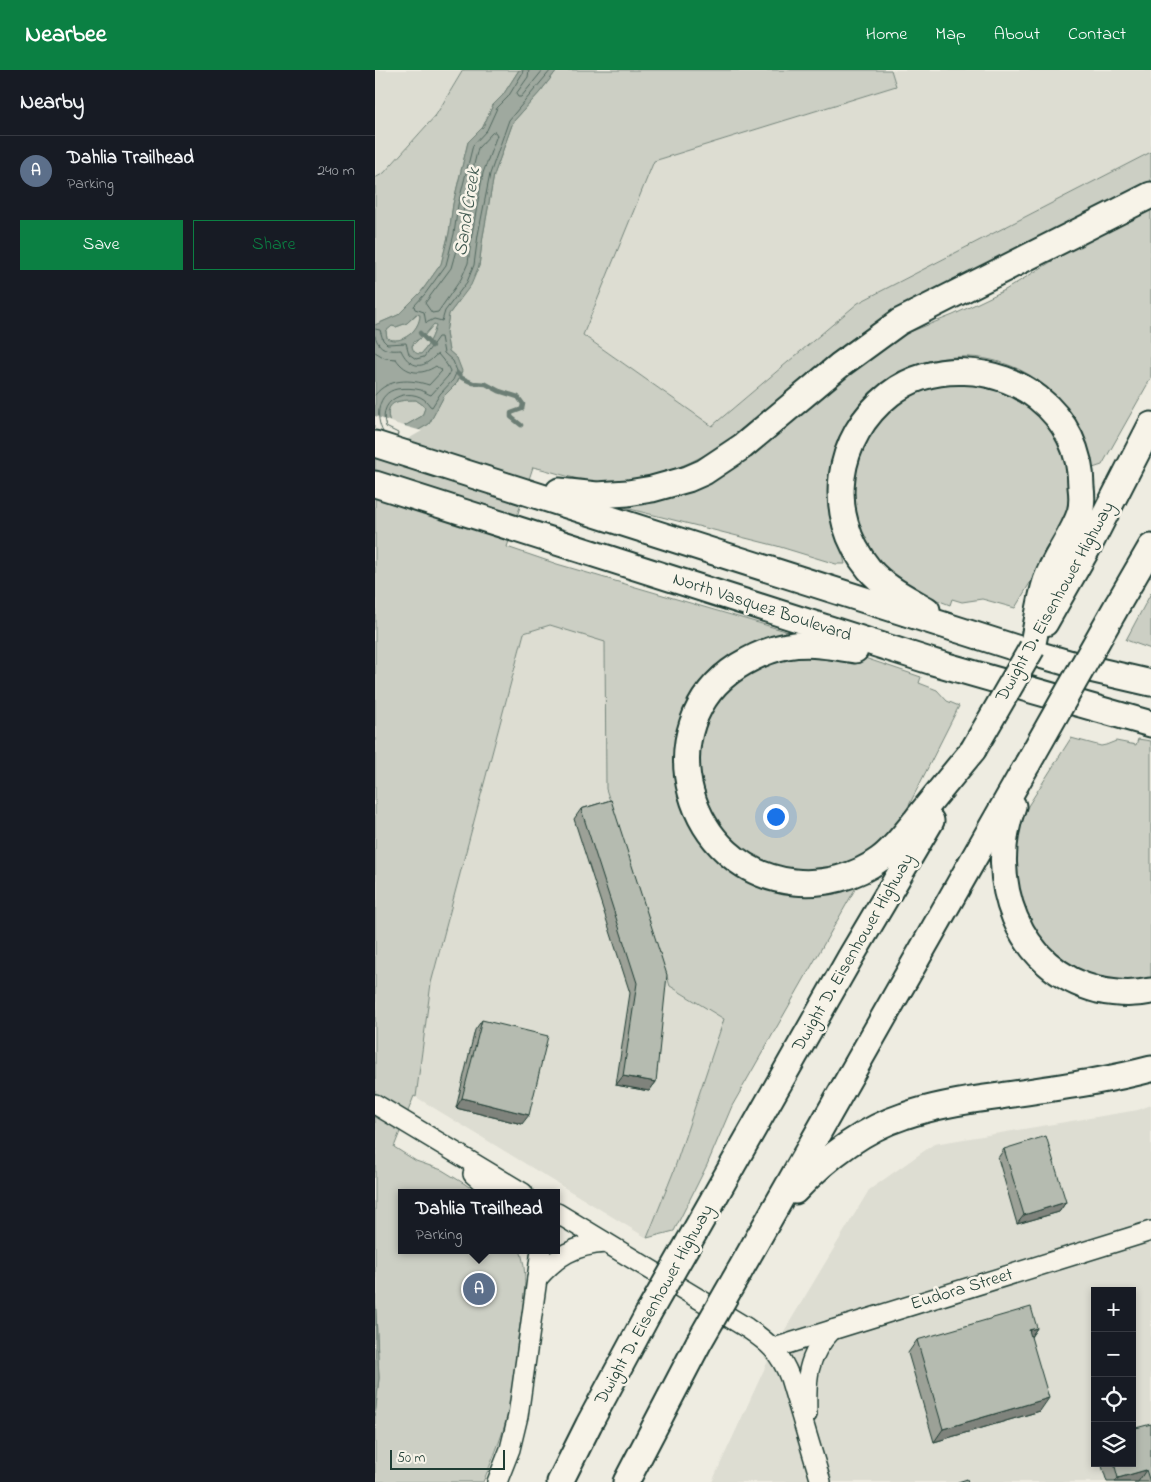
<!DOCTYPE html>
<html lang="en">
<head>
<meta charset="utf-8">
<style>
	body { margin:0; font-family:"Indie Flower",sans-serif; background:#242831; color:#f1f3f6 }
	.controls { position:absolute; right:15px; bottom:15px; display:grid; overflow:hidden; border-radius:0px; box-shadow:0 2px 8px #0003 }
	.controls button { width:45px; height:45px; display:grid; place-items:center; padding:0; border:0; border-bottom:1px solid #363941; background:#171b24; color:#f1f3f6; font:25px sans-serif }
	.scale { position:absolute; left:15px; bottom:12px; width:115px; box-sizing:border-box; padding-left:5px; border:2px solid #1f3d34; border-top:0; font-size:14px; line-height:18px; white-space:nowrap; color:#1f3d34; -webkit-text-stroke:4px #f7f3e8; paint-order:stroke }
	.you { position:absolute; left:400px; top:746px; width:18px; height:18px; margin:-12px; border:4px solid #fff; border-radius:50%; background:#1a73e8; box-shadow:0 0 0 8px #1a73e833 }
	.badge { display:grid; place-items:center; width:32px; height:32px; border-radius:50%; background:#0b8043; color:#fff; font-size:16px; font-weight:700 }
	.pin { position:absolute; translate:-50% -50%; border:2px solid #fff; box-shadow:0 1px 5px #0006 }
	.popup { position:absolute; left:23px; top:1119px; width:162px; height:65px; box-sizing:border-box; display:grid; place-content:center; border-radius:0px; background:#171b24; filter:drop-shadow(0 1px 4px #0005); font-size:16px; white-space:nowrap; color:#9ea1a6 }
	.popup b { font-size:19px; color:#f1f3f6 }
	.popup::after { content:''; position:absolute; left:50%; top:100%; margin-left:-10px; border:10px solid transparent; border-top-color:#171b24 }
	.list { margin:0; padding:0; list-style:none }
	h2 { display:flex; justify-content:space-between; align-items:center; height:65px; margin:0; padding:0 20px; font-size:21px }
	h2 small { font-size:16px; font-weight:400; color:#9ea1a6 }
	.list li { display:grid; grid-template-columns:32px 1fr auto; gap:15px; align-items:center; box-sizing:border-box; height:70px; padding:0 20px; border-top:1px solid #363941 }
	.list b { display:block; font-size:19px; white-space:nowrap }
	.list p { margin:0; font-size:16px; white-space:nowrap; color:#9ea1a6 }
	.list em { font-size:16px; font-style:normal; color:#9ea1a6 }
	.actions { display:flex; gap:10px; padding:15px 20px }
	.actions a { flex:1; padding:11px 0; border:1px solid #0b8043; border-radius:0px; text-align:center; font-size:18px; color:#0b8043 }
	.actions .main { background:#0b8043; color:#fff }
	.icon { flex:none; width:28px; height:28px; fill:none; stroke:currentColor; stroke-width:2; stroke-linecap:round; stroke-linejoin:round }
	.map { position:relative; flex:none; width:776px; height:1412px; overflow:hidden }
	header { display:flex; align-items:center; gap:30px; box-sizing:border-box; height:70px; padding:0 25px; background:#0b8043; color:#fff }
	header strong { font-size:24px }
	nav { display:flex; gap:28px; margin-inline-start:auto; font-size:18px }
	main { display:flex }
	aside { flex:1; background:#171b24 }
	.map>svg:first-child { display:block }
	.built { fill:#ddddd2; fill-rule:evenodd }
	.green { fill:#cccfc4; stroke:#76867c }
	.water { fill:#9fa99f; stroke:#6c7e74; fill-rule:evenodd }
	.pier { fill:#eeece1 }
	.lines { fill:none; stroke-linecap:round; stroke-linejoin:round }
	.shore { stroke:#52685f; stroke-width:1 }
	.stream { stroke:#6c7e74; stroke-width:4.5 }
	.secondary-casing { stroke:#1f3d34; stroke-width:22 }
	.highway-casing { stroke:#1f3d34; stroke-width:29 }
	.secondary { stroke:#f7f3e8; stroke-width:19 }
	.highway { stroke:#f7f3e8; stroke-width:25 }
	.highway-bridge-casing { stroke:#1f3d34; stroke-width:29; stroke-linecap:butt }
	.highway-bridge { stroke:#f7f3e8; stroke-width:25 }
	.wall { fill:#9ca197; stroke:#1f3d34 }
	.shaded-wall { fill:#7f837b; stroke:#1f3d34 }
	.building { fill:#b5bbb0; stroke:#1f3d34 }
	.labels { text-anchor:middle; dominant-baseline:central; stroke-width:5; stroke-linejoin:round; paint-order:stroke }
	.street-label { font-size:18px; fill:#1f3d34; stroke:#f7f3e8 }
	.water-label { font-size:19px; font-style:italic; fill:#3f584f; stroke:#f7f3e8 }
</style>
</head>
<body>
<header>
<strong>Nearbee</strong>
<nav><a>Home</a><a>Map</a><a>About</a><a>Contact</a></nav>
</header>
<main>
<aside>
<h2>Nearby<small></small></h2>
<ul class="list">
<li><span class="badge" style="background:#5c6f8a">A</span><div><b>Dahlia Trailhead</b><p>Parking</p></div><em>240 m</em></li>
</ul>
<div class="actions"><a class="main">Save</a><a>Share</a></div>
</aside>
<div class="map">
<svg width="776" height="1412" viewBox="0 0 776 1412">
	<rect width="100%" height="100%" fill="#eeece1"/>
	<filter id="ink" filterUnits="userSpaceOnUse"><feTurbulence type="fractalNoise" baseFrequency=".02" numOctaves="2"/><feDisplacementMap in="SourceGraphic" scale="10" xChannelSelector="R" yChannelSelector="G"/><feConvolveMatrix kernelMatrix="1 2 1 2 8 2 1 2 1" color-interpolation-filters="sRGB"/></filter>
	<g filter="url(#ink)">
		<!-- built -->
		<g class="built">
			<path d="M0 0H88L61 45 9 103 0 108Z"/>
			<path d="M516 0H776V82L483 233 337 356 208 265 279 91 521 16Z"/>
			<path d="M175 555 230 571 231 719 295 916 349 949 298 1103 272 1168 41 1027 56 913 149 563Z"/>
			<path d="M776 1035V1412H337L399 1278 494 1120 559 1074 763 1040ZM720 1221H757V1393H720Z"/>
		</g>
		<!-- green -->
		<g class="green">
			<path d="M88 0H144L128 25 118 35 108 57 93 72 78 134 74 163 66 194 46 222 23 245 0 255V108L9 103 61 45Z"/>
			<path d="M182 0H516L521 16 279 91 208 265 337 356 483 233 776 82V111L516 243C495 256 474 270 454 286 429 307 404 329 379 349 362 363 346 377 326 387 298 402 264 410 232 412 206 413 182 402 158 397L132 477 182 494 421 564 394 568 367 579 339 596 322 615 312 633 306 656 338 783 483 814 357 1036 332 1095 299 1161 272 1168 298 1103 349 949 295 916 231 719 230 572 175 555 149 563 56 913 41 1027 39 1026 19 1077 41 1091 67 1100 90 1114 102 1123H27V1180H145C155 1207 147 1240 143 1268 140 1294 138 1322 132 1347 126 1370 117 1391 108 1412H0V1346L4 1308 0 1223V385L54 354 69 326 82 313V288L74 281 71 263 74 244 84 231 104 196 108 166 119 105 138 52 165 22Z"/>
			<path d="M776 139V308L727 395 715 399C709 378 704 354 690 336 620 249 478 283 457 393 451 427 463 462 470 494H461L402 476 251 438 250 430 430 336 522 267 578 245 630 220 692 182Z"/>
			<path d="M42 244 45 245C45 260 26 276 12 268L11 261 17 256 21 257 32 253Z"/>
			<path d="M59 254 61 255C59 265 53 277 46 284 39 284 38 281 37 276Z"/>
			<path d="M592 308 656 332 690 378 697 427 690 454 640 538 607 529 587 532 577 529 575 535 531 518 500 490 480 452 476 407 487 371 532 321Z"/>
			<path d="M41 330 48 335 50 338 47 346 28 357 15 353C8 331 23 330 41 330Z"/>
			<path d="M776 523V579L751 570Z"/>
			<path d="M478 584 546 607 544 613 562 620 572 631 584 636 527 749 500 779 470 796 438 803 389 793 360 776 335 744 324 713V667L345 623 397 585Z"/>
			<path d="M696 668 726 676 731 675 741 671 761 675 763 669 776 671V910L747 911 725 908 697 895 666 871 646 839 638 797 644 756 653 736Z"/>
		</g>
		<!-- water -->
		<g class="water">
			<path d="M144 0H182L165 22 138 52 119 105 108 166 104 196 96 215 74 244 71 263 74 281 82 288 87 301 82 313 69 326 54 354 0 385V255L23 245 46 222 66 194 74 163 78 134 93 72 108 57 118 35 128 25ZM41 244 45 245C45 260 26 276 12 268L11 261 17 256 21 257 32 253ZM59 254 61 255C59 265 53 277 46 284 40 284 38 281 37 276L39 272 49 266ZM41 330 48 335 50 338 47 346 28 357 15 353C8 331 23 330 41 330Z"/>
			<path d="M0 1223 4 1308 0 1346Z"/>
		</g>
		<!-- pier -->
		<path class="pier" d="M0 346 22 354 47 361 0 388Z"/>
		<g class="lines">
			<!-- shore -->
			<g class="shore">
				<path d="M148 0 147 4 133 27 122 38 112 60 98 75 83 135 79 164 71 195 50 224 39 236 40 239 49 242 51 253 59 249 67 251 70 241 92 212 99 195 103 165 115 104 134 50 176 0"/>
				<path d="M154 0 153 7 141 24 143 27H146L168 0"/>
				<path d="M120 62 122 65 108 103 97 164 93 193 86 209 63 242 57 243 50 233 76 198 85 166 89 136 103 78 117 63Z"/>
				<path d="M0 259 5 260 8 270 12 274 31 273 34 284 41 289 49 287 63 267H66L69 283 78 291 82 301 78 310 65 324 57 337 55 336C42 314 0 325 11 357L23 363 22 367"/>
				<path d="M0 266C4 280 13 281 26 280 30 290 41 301 53 292 57 290 59 286 63 284L72 295 75 301 73 306 56 325C53 324 50 322 46 320 39 318 29 318 22 319 2 323 0 347 8 362"/>
				<path d="M0 282 10 288 21 289C31 304 46 306 61 296L67 301 54 315C36 309 13 308 0 325"/>
			</g>
			<!-- stream -->
			<g class="stream">
				<path d="M45 263 57 276"/>
				<path d="M82 303 87 308 98 313 111 314 124 321 143 327 148 334 147 339 136 343V347L146 355"/>
			</g>
			<defs>
				<g id="secondary">
					<path d="M0 1034 148 1123"/>
					<path d="M98 1104 120 1123"/>
					<path d="M182 1143 372 1258C394 1273 405 1282 415 1308L446 1412"/>
					<path d="M162 1209C182 1186 199 1175 231 1173"/>
					<path d="M399 1278 776 1161"/>
					<path d="M432 1344C431 1310 431 1286 457 1260"/>
					<path d="M122 1412 135 1379 143 1346 166 1180"/>
				</g>
				<g id="highway">
					<path d="M0 374 644 579 711 598 776 613"/>
					<path d="M0 414 558 592 776 654"/>
					<path d="M184 421 222 425 253 423 277 419 313 409 329 402 368 376 465 295 524 252 776 125"/>
					<path d="M743 534 776 477"/>
					<path d="M552 540C532 528 509 517 494 499 449 444 460 367 515 324 557 291 623 296 663 328 691 350 706 382 706 417 707 425 707 436 705 443 697 467 679 487 671 511 664 532 662 556 657 578"/>
					<path d="M670 553 716 472 776 355"/>
					<path d="M480 580C457 576 435 572 412 576 394 579 378 587 363 596 270 656 312 801 419 812 449 815 481 807 505 789 519 779 530 763 541 750 560 726 579 703 598 680"/>
					<path d="M638 736C611 809 642 900 723 920 741 924 758 925 776 921"/>
					<path d="M420 1121C450 1089 486 1060 529 1046 560 1035 593 1030 626 1026 676 1018 727 1012 776 999"/>
					<path d="M314 1172 475 888 556 751"/>
					<path d="M364 1202 653 693"/>
					<path d="M185 1412 214 1354 273 1244"/>
					<path d="M251 1412 324 1272"/>
				</g>
			</defs>
			<!-- secondary casing -->
			<use href="#secondary" class="secondary-casing"/>
			<!-- highway casing -->
			<use href="#highway" class="highway-casing"/>
			<!-- secondary -->
			<use href="#secondary" class="secondary"/>
			<!-- highway -->
			<use href="#highway" class="highway"/>
			<defs>
				<g id="highway-bridge">
					<path d="M598 680 657 578"/>
					<path d="M653 693 743 534"/>
					<path d="M273 1244 314 1172"/>
					<path d="M324 1272 364 1202"/>
				</g>
			</defs>
			<!-- highway-bridge casing -->
			<use href="#highway-bridge" class="highway-bridge-casing"/>
			<!-- highway-bridge -->
			<use href="#highway-bridge" class="highway-bridge"/>
		</g>
		<!-- wall -->
		<g class="wall">
			<path d="M236 730 281 1012 274 1021 241 1015 255 923 199 749 206 739Z"/>
			<path d="M107 950 147 1054 81 1038 100 960Z"/>
			<path d="M629 1079 691 1132 684 1142 642 1154 623 1088Z"/>
			<path d="M662 1258 656 1267 665 1341 559 1372 533 1283 542 1270Z"/>
			<path d="M757 1359 776 1412H732L726 1393H757Z"/>
		</g>
		<!-- shaded-wall -->
		<g class="shaded-wall">
			<path d="M248 1006 281 1012 274 1021 241 1015Z"/>
			<path d="M87 1028 154 1045 147 1054 81 1038Z"/>
			<path d="M691 1132 684 1142 642 1154 649 1145Z"/>
			<path d="M662 1258 653 1271 654 1260Z"/>
			<path d="M674 1328 665 1341 559 1372 568 1359Z"/>
			<path d="M771 1400 763 1412H740L743 1408Z"/>
		</g>
		<!-- building -->
		<g class="building">
			<path d="M236 730 292 905 281 1012 248 1006 262 913 206 739Z"/>
			<path d="M107 950 173 966 154 1045 87 1028Z"/>
			<path d="M671 1066 691 1132 649 1145 629 1079Z"/>
			<path d="M656 1237 662 1258 654 1260 674 1328 568 1359 542 1270Z"/>
			<path d="M776 1354V1412H775L771 1400 743 1408 739 1393H757V1359Z"/>
			<path d="M592 1409 593 1412H583Z"/>
		</g>
	</g>
	<g class="labels">
		<!-- street labels -->
		<g class="street-label">
			<text transform="translate(681 532) rotate(-61)">Dwight D. Eisenhower Highway</text>
			<text transform="translate(387 538) rotate(18)">North Vasquez Boulevard</text>
			<text transform="translate(479 883) rotate(-60)">Dwight D. Eisenhower Highway</text>
			<text transform="translate(587 1220) rotate(-17)">Eudora Street</text>
			<text transform="translate(280 1235) rotate(-61)">Dwight D. Eisenhower Highway</text>
		</g>
		<!-- water labels -->
		<g class="water-label">
			<text transform="translate(93 142) rotate(-81)">Sand Creek</text>
		</g>
	</g>
</svg>
<div class="controls">
<button>+</button>
<button>−</button>
<button><svg class="icon" aria-label="locate" viewBox="0 0 24 24"><circle cx="12" cy="12" r="6"/><path d="M12 2v4M12 18v4M2 12h4M18 12h4"/></svg></button>
<button><svg class="icon" aria-label="layers" viewBox="0 0 24 24"><path d="M12 4l9 5-9 5-9-5zM3 14l9 5 9-5"/></svg></button>
</div>
<div class="scale">50 m</div>
<div class="you"></div>
<div class="pin badge" style="left:104px;top:1219px;background:#5c6f8a">A</div>
<div class="popup"><b>Dahlia Trailhead</b>Parking</div>
</div>
</main>
</body>
</html>
